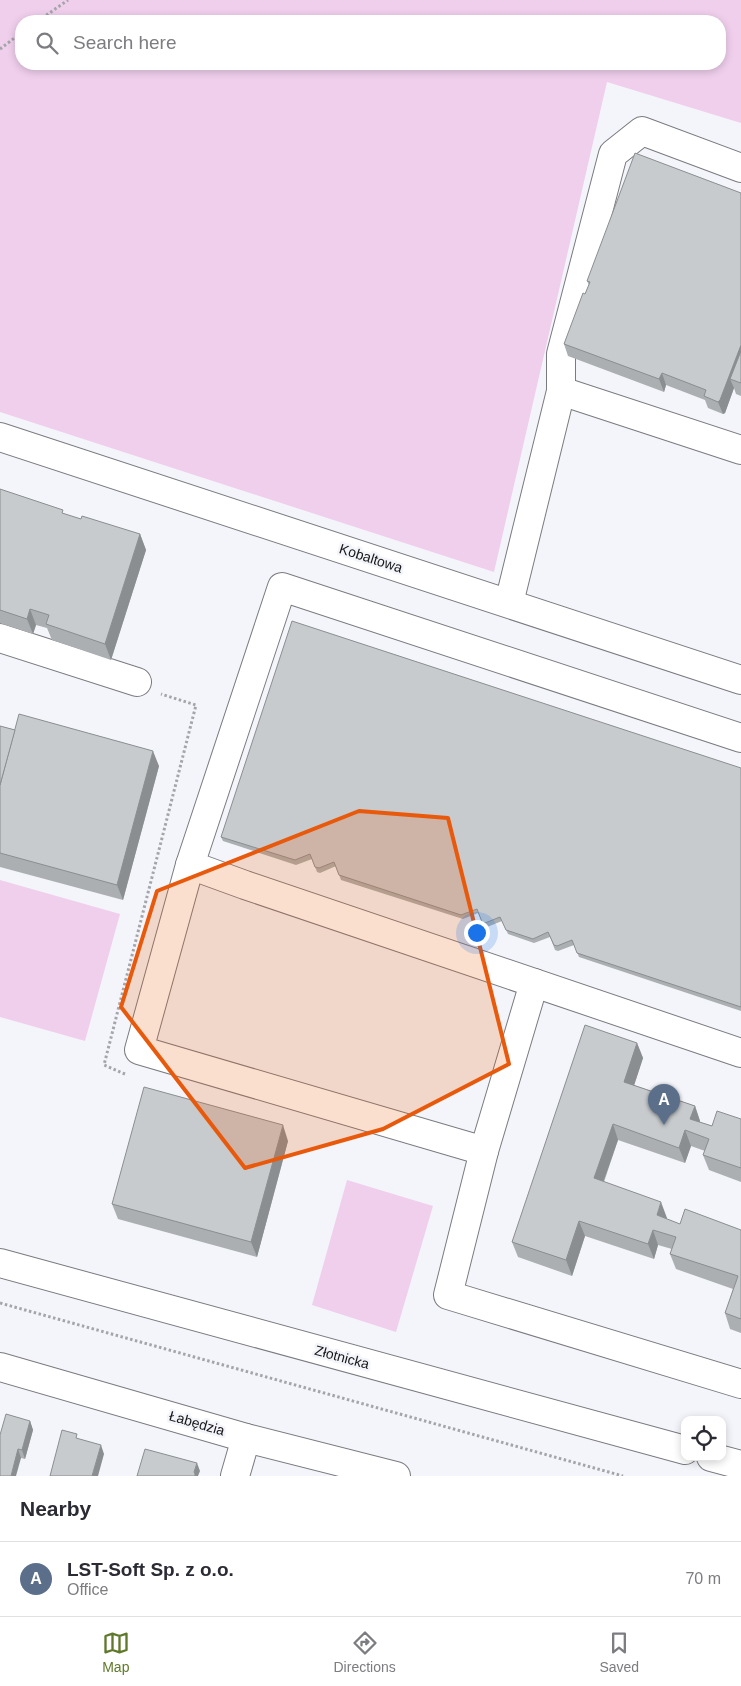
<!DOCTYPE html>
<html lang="en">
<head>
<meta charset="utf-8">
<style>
	body { margin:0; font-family:Arial,sans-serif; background:#f7f7f7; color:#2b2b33 }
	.controls { position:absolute; right:15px; bottom:15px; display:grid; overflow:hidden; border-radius:10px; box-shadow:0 2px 8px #0003 }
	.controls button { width:45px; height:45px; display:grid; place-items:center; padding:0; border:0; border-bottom:1px solid #e1e1e2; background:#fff; color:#2b2b33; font:25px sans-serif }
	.you { position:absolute; left:476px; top:932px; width:18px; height:18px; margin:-12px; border:4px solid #fff; border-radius:50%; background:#1a73e8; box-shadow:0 0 0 8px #1a73e833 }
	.badge { display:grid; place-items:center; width:32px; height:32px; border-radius:50%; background:#5f782a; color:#fff; font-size:16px; font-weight:700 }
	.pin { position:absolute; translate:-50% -41px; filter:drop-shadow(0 1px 2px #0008) }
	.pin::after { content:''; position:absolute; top:26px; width:18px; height:15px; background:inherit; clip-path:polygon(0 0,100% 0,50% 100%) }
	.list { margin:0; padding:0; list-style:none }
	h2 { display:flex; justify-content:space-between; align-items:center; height:65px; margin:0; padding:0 20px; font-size:21px }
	h2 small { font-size:16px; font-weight:400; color:#7c7c81 }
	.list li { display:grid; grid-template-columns:32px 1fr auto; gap:15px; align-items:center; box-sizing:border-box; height:75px; padding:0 20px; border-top:1px solid #e1e1e2 }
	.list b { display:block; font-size:19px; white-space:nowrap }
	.list p { margin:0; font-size:16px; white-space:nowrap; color:#7c7c81 }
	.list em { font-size:16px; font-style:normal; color:#7c7c81 }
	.icon { flex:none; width:28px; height:28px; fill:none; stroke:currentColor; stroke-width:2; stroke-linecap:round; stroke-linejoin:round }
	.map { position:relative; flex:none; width:741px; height:1476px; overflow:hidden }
	.search { position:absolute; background:#fff; box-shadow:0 2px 8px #0003; left:15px; right:15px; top:15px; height:55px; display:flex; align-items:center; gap:12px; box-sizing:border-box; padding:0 18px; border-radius:20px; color:#7c7c81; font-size:19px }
	.sheet { height:140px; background:#fff }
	nav { display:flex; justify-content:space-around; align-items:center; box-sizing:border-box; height:70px; border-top:1px solid #e1e1e2; background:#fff; font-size:14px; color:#7c7c81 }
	nav a { display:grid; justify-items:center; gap:2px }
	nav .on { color:#5f782a }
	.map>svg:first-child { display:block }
	.green { fill:#f0cfed; fill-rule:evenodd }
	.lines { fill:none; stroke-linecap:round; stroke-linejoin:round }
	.minor-casing { stroke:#7a7b7f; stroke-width:30 }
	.path { stroke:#a4a5a9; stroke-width:3; stroke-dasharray:2.5 2.5; stroke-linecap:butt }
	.minor { stroke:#fff; stroke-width:28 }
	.wall { fill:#abafb1 }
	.shaded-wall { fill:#8b8e90 }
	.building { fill:#c7cbce; stroke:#8b8e90 }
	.marked { fill:#e8590c; fill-opacity:0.2; stroke:#e8590c; stroke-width:4; stroke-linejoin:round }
	.labels { text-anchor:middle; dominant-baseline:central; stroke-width:5; stroke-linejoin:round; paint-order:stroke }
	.street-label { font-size:14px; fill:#171719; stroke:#f4f5fa }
</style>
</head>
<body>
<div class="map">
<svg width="741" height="1476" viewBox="0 0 741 1476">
	<rect width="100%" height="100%" fill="#f4f5fa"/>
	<!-- green -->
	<g class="green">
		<path d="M0 0H741V123L607 82 494 572 0 412ZM21 21H720V64H21Z"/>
		<path d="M0 880 120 914 85 1041 0 1017Z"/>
		<path d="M347 1180 433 1206 396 1332 312 1305Z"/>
	</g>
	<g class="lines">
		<defs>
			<g id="minor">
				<path d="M561 391 741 450"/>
				<path d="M0 437 741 680"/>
				<path d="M509 603 561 391V354L613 154 642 131 741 168"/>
				<path d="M0 638 137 682"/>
				<path d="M741 738 282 587 190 865 245 885 741 1053"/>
				<path d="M190 865 139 1050 484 1151 534 983"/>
				<path d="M484 1151 448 1295 741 1384"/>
				<path d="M0 1263 685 1450"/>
				<path d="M0 1367 246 1438 396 1476"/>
				<path d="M711 1457 741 1465"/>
				<path d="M235 1476 246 1438"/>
			</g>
		</defs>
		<!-- minor casing -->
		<use href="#minor" class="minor-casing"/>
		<!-- path -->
		<g class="path">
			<path d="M38 21 68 0"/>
			<path d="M0 49 21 33"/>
			<path d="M125 1074 104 1065 196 705 161 694"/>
			<path d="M0 1303 623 1476"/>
		</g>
		<!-- minor -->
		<use href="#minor" class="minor"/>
	</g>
	<!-- wall -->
	<g class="wall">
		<path d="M741 193V396L736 394 734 388 725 413 723 414 708 408 705 400 666 385 664 392 568 356 564 344 585 294 589 285 587 281Z"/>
		<path d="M0 489 65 514 81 519 140 534 146 550 111 660 52 640 47 628 36 625 33 634 0 623Z"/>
		<path d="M0 726 159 766 123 900 0 867Z"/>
		<path d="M741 768V1011L579 957 574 945 558 951 555 950 550 937 534 943 508 934 502 921 487 927 484 926 478 913 463 919 341 880 336 866 320 873 317 872 312 859 296 865 223 841 221 837Z"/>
		<path d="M637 1043 643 1058 634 1085 695 1106 700 1121V1122L712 1126 741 1119V1182L709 1170 703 1155 705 1151 691 1146 685 1163 618 1140 604 1182 667 1218 666 1219 680 1224 741 1230V1333L730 1329 725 1313 733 1289 676 1269 670 1254 672 1249 658 1245 654 1259 585 1236 572 1276 518 1257 512 1242Z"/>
		<path d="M288 1141 257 1257 118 1219 112 1204Z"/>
		<path d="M30 1421 33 1430 25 1459 21 1458 0 1476Z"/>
	</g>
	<!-- shaded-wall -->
	<g class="shaded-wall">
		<path d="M741 345V369L730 379 734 388 725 413 723 414 718 402Z"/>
		<path d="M662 373 666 385 664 392 659 379Z"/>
		<path d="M140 534 146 550 111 660 105 644Z"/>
		<path d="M30 609 36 625 33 634 27 619Z"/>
		<path d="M153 751 159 766 123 900 117 885Z"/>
		<path d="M637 1043 643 1058 630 1098 624 1082Z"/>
		<path d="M695 1106 700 1121 696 1134 690 1119Z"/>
		<path d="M613 1124 618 1140 599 1194 594 1178Z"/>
		<path d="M283 1125 288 1141 257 1257 251 1242Z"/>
		<path d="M685 1130 691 1146 685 1163 679 1148Z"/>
		<path d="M661 1202 667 1218 662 1231 657 1215Z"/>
		<path d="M579 1221 585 1236 572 1276 566 1260Z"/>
		<path d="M653 1230 658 1245 654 1259 648 1244Z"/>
		<path d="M30 1421 33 1430 25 1459 22 1450Z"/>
		<path d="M101 1445 104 1454 98 1476H92Z"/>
		<path d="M18 1449 21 1458 16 1476H11Z"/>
		<path d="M197 1463 200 1471 198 1476H195L194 1472Z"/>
	</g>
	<!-- building -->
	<g class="building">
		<path d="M635 153 741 193V345L720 400 718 402 704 396 706 390 662 373 659 379 564 344 583 293 585 294 590 282 587 281Z"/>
		<path d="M741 351V383L730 379Z"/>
		<path d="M0 489 63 510 62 513 81 519 82 516 140 534 105 644 46 624 49 615 30 609 27 619 0 610Z"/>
		<path d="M292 621 741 768V1007L577 953 572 940 557 946 554 945 548 932 533 939 506 930 500 917 485 923 482 922 477 909 461 915 339 875 334 862 319 868 315 867 310 854 295 860 221 837Z"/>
		<path d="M19 714 153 751 117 885 0 853V785Z"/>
		<path d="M0 726 15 730 0 785Z"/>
		<path d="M585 1025 637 1043 624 1082 695 1106 690 1119 712 1126 717 1111 741 1119V1168L703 1155 709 1139 685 1130 679 1148 613 1124 594 1178 661 1202 657 1215 680 1224 685 1209 741 1230V1319L725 1313 738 1276 670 1254 676 1237 653 1230 648 1244 579 1221 566 1260 512 1242Z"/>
		<path d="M144 1087 283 1125 251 1242 112 1204Z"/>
		<path d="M6 1414 30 1421 22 1450 18 1449 11 1476H0V1435Z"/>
		<path d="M62 1430 77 1434 76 1438 101 1445 92 1476H50Z"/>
		<path d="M145 1449 197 1463 194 1472 195 1474V1476H137Z"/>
	</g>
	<!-- marked area -->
	<path class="marked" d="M359 811 448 818 509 1064 383 1129 245 1168 121 1007 157 891Z"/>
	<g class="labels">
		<!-- street labels -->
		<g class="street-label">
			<text transform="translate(371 558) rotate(18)">Kobaltowa</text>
			<text transform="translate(342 1357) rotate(15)">Złotnicka</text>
			<text transform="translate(197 1423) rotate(16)">Łabędzia</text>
		</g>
	</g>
</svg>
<div class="controls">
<button><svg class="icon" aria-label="locate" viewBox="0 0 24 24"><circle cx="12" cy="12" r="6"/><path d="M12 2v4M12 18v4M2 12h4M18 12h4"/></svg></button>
</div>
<div class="you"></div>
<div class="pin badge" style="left:664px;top:1125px;background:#5c6f8a">A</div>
<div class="search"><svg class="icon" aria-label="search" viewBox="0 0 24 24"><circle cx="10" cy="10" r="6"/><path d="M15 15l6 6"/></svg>Search here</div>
</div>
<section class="sheet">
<h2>Nearby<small></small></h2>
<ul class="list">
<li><span class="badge" style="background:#5c6f8a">A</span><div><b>LST-Soft Sp. z o.o.</b><p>Office</p></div><em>70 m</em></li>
</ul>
</section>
<nav>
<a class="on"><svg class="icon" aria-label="map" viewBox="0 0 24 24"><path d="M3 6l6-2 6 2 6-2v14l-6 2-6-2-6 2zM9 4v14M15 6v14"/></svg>Map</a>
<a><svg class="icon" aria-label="directions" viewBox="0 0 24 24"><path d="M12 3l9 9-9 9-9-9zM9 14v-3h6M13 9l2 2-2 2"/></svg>Directions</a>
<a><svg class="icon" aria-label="saved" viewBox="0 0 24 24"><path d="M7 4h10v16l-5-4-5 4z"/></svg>Saved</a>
</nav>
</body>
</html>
